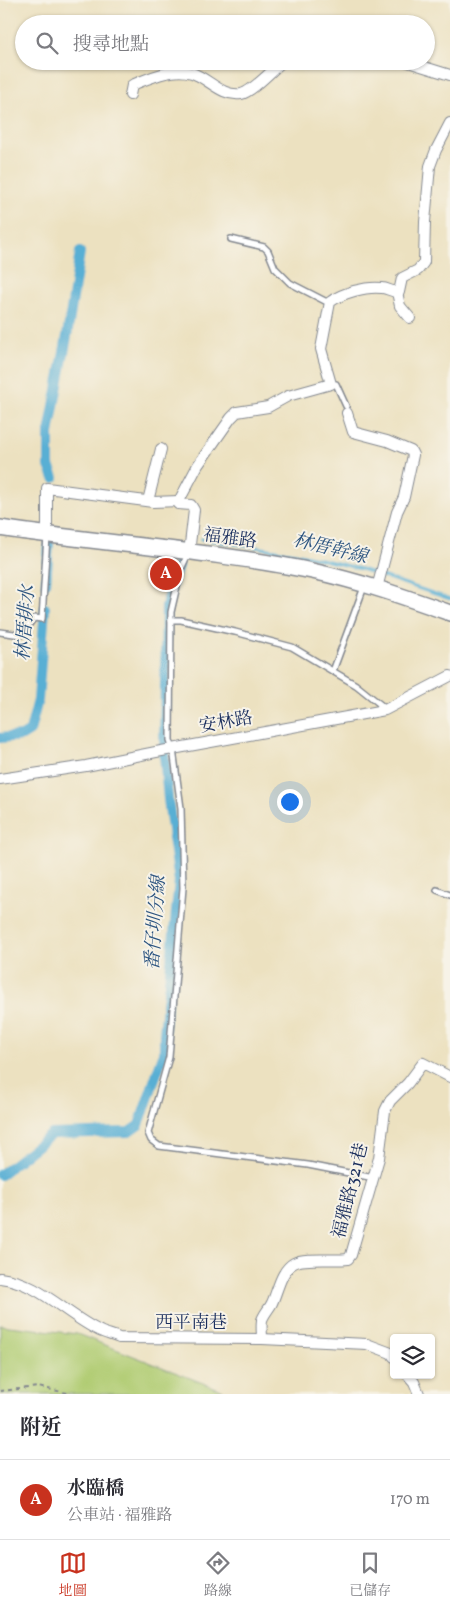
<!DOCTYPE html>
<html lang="zh-TW">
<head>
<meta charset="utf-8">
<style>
	body { margin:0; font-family:Vollkorn,"Noto Serif TC",serif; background:#f7f7f7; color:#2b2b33 }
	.controls { position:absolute; right:15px; bottom:15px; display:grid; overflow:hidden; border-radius:5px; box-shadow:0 1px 4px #0004 }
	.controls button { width:45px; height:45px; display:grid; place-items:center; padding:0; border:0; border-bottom:1px solid #e1e1e2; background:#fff; color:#2b2b33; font:25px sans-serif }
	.you { position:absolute; left:289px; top:801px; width:18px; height:18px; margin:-12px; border:4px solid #fff; border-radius:50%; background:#1a73e8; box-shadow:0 0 0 8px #1a73e833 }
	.badge { display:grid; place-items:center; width:32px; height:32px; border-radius:50%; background:#c8321e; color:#fff; font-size:16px; font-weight:700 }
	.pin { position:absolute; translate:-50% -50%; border:2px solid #fff; box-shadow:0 1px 5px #0006 }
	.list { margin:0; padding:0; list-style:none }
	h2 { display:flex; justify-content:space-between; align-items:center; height:65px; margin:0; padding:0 20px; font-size:21px }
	h2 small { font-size:16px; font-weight:400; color:#7c7c81 }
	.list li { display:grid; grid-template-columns:32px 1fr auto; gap:15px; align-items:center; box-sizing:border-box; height:80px; padding:0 20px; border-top:1px solid #e1e1e2 }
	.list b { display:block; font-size:19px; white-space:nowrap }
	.list p { margin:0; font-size:16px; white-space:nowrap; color:#7c7c81 }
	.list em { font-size:16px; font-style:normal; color:#7c7c81 }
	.icon { flex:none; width:28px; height:28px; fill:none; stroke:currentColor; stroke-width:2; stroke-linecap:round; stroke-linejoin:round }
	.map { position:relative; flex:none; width:450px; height:1394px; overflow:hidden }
	.search { position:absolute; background:#fff; box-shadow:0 1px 4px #0004; left:15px; right:15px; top:15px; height:55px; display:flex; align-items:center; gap:12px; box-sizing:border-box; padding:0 18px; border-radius:28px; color:#7c7c81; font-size:19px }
	.sheet { height:145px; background:#fff }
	nav { display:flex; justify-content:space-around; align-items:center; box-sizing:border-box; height:70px; border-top:1px solid #e1e1e2; background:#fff; font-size:14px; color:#7c7c81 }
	nav a { display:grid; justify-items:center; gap:2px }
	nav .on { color:#c8321e }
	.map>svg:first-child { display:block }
	.green { fill:#b0cc72; stroke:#667e68 }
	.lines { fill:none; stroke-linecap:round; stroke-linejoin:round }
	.stream { stroke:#58afd4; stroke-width:3 }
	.canal { stroke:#58afd4; stroke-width:10 }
	.lane-casing { stroke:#84888f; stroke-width:8 }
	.street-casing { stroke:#84888f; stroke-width:12 }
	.secondary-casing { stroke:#84888f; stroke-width:18 }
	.path { stroke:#84888f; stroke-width:2; stroke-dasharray:4 4; stroke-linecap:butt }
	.lane { stroke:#fff; stroke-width:5 }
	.street { stroke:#fff; stroke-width:10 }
	.secondary { stroke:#fff; stroke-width:15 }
	.labels { text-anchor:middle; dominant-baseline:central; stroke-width:4; stroke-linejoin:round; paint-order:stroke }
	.street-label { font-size:18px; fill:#1b2f5e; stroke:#f7f3e8 }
	.water-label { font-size:19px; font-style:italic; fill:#2d5581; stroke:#f7f3e8 }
</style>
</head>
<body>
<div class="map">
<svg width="450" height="1394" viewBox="0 0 450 1394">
	<rect width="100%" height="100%" fill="#f7f3e8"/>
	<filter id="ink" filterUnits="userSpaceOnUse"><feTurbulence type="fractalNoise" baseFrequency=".02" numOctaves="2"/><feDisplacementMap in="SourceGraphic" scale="10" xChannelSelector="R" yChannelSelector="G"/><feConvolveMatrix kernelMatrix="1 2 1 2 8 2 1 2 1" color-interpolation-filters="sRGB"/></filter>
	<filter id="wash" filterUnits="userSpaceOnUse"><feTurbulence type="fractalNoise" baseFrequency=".0096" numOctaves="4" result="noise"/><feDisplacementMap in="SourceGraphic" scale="20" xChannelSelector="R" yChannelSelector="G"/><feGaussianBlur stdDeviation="1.12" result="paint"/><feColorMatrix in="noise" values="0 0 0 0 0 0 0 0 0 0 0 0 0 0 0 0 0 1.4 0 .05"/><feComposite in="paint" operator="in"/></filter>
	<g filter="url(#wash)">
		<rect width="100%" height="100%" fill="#ece1c0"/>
		<!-- green -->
		<path class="green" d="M0 1325 77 1334 231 1394H0Z"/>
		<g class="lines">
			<!-- stream -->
			<path class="stream" d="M201 539 296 553 361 569 450 599"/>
			<!-- canal -->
			<g class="canal">
				<path d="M54 478 49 466V433L67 336 80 252"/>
				<path d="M46 583 49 544"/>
				<path d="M0 738 22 736 30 731 38 700 45 608"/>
				<path d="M0 1175 52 1134 129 1132 139 1125 164 1052V1035L179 881 168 799 164 754 166 606 178 566"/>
			</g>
		</g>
	</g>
	<g filter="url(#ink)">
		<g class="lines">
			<defs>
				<g id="lane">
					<path d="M231 239 264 247 268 251 275 268 290 283 325 301 330 302"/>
					<path d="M331 384H336L346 406"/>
					<path d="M188 554 181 569 171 612 170 740 173 749 181 808 183 888 169 1057 148 1133 151 1140 159 1146 308 1165 374 1178"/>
					<path d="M171 620H181L235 632 292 647 356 685 381 705 385 709"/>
					<path d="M0 632 21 635 34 618 42 619 47 536"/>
					<path d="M333 671 364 587"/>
					<path d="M437 890 450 895"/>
				</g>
				<g id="street">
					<path d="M329 24 332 22 342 24"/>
					<path d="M405 61 450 75"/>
					<path d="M130 95 132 85C150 78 172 67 192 73 208 78 222 97 241 94 252 92 273 69 283 61"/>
					<path d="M410 318 400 306 397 292H399L402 278 418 270 424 262 425 222 430 166 436 150 450 123"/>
					<path d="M347 413 353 432 387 441 411 451 413 455 404 497 397 512 377 588"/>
					<path d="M148 501 161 449"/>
					<path d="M47 535V488L153 502 179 501"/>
					<path d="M189 553 194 510 191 505 178 504 179 501 198 465 231 418 237 412 268 407 288 396 331 384 321 349 330 302C342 293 366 286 382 288 387 288 392 292 397 292"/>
					<path d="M0 779 86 766 156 752 385 710 450 676"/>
					<path d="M0 1278C39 1282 66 1315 100 1331 106 1334 113 1335 119 1338L262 1339 367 1344 391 1353 394 1357"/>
					<path d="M262 1339C262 1333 261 1326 262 1320 264 1314 269 1309 272 1303 278 1290 281 1270 294 1263 305 1257 334 1261 348 1259L351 1255 379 1158 385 1111 390 1101 408 1083 423 1063 450 1077"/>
					<path d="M408 1375 414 1382 419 1394"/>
				</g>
				<path id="secondary" d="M0 528C104 544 209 550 312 571 359 581 405 597 450 613"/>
			</defs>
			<!-- lane casing -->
			<use href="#lane" class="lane-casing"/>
			<!-- street casing -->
			<use href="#street" class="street-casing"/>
			<!-- secondary casing -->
			<use href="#secondary" class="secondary-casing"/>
			<!-- path -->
			<path class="path" d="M0 1391 38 1387 72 1394"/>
			<!-- lane -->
			<use href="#lane" class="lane"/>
			<!-- street -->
			<use href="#street" class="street"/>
			<!-- secondary -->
			<use href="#secondary" class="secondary"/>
		</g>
	</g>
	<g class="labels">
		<!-- street labels -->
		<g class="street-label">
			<text transform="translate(230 539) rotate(8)">福雅路</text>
			<text transform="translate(226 723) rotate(-10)">安林路</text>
			<text transform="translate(351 1191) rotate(-76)">福雅路321巷</text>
			<text x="191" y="1323">西平南巷</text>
		</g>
		<!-- water labels -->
		<g class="water-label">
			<text transform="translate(330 549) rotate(14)">林厝幹線</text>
			<text transform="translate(26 623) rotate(-86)">林厝排水</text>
			<text transform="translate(156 923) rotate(-86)">番仔圳分線</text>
		</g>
	</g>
</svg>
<div class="controls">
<button><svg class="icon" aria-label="layers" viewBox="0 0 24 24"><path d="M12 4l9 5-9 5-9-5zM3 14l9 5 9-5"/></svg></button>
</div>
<div class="you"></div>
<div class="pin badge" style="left:166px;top:574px">A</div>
<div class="search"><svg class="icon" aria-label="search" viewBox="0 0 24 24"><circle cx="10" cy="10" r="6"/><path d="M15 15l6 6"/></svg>搜尋地點</div>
</div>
<section class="sheet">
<h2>附近<small></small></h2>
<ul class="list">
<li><span class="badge">A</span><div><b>水臨橋</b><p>公車站 · 福雅路</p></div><em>170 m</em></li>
</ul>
</section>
<nav>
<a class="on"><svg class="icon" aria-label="map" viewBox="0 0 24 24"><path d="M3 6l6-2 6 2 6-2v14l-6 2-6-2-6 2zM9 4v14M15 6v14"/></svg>地圖</a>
<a><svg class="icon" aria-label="directions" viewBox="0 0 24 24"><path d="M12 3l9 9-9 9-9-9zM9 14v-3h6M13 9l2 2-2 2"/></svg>路線</a>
<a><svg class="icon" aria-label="saved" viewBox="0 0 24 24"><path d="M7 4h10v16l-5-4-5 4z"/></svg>已儲存</a>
</nav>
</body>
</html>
